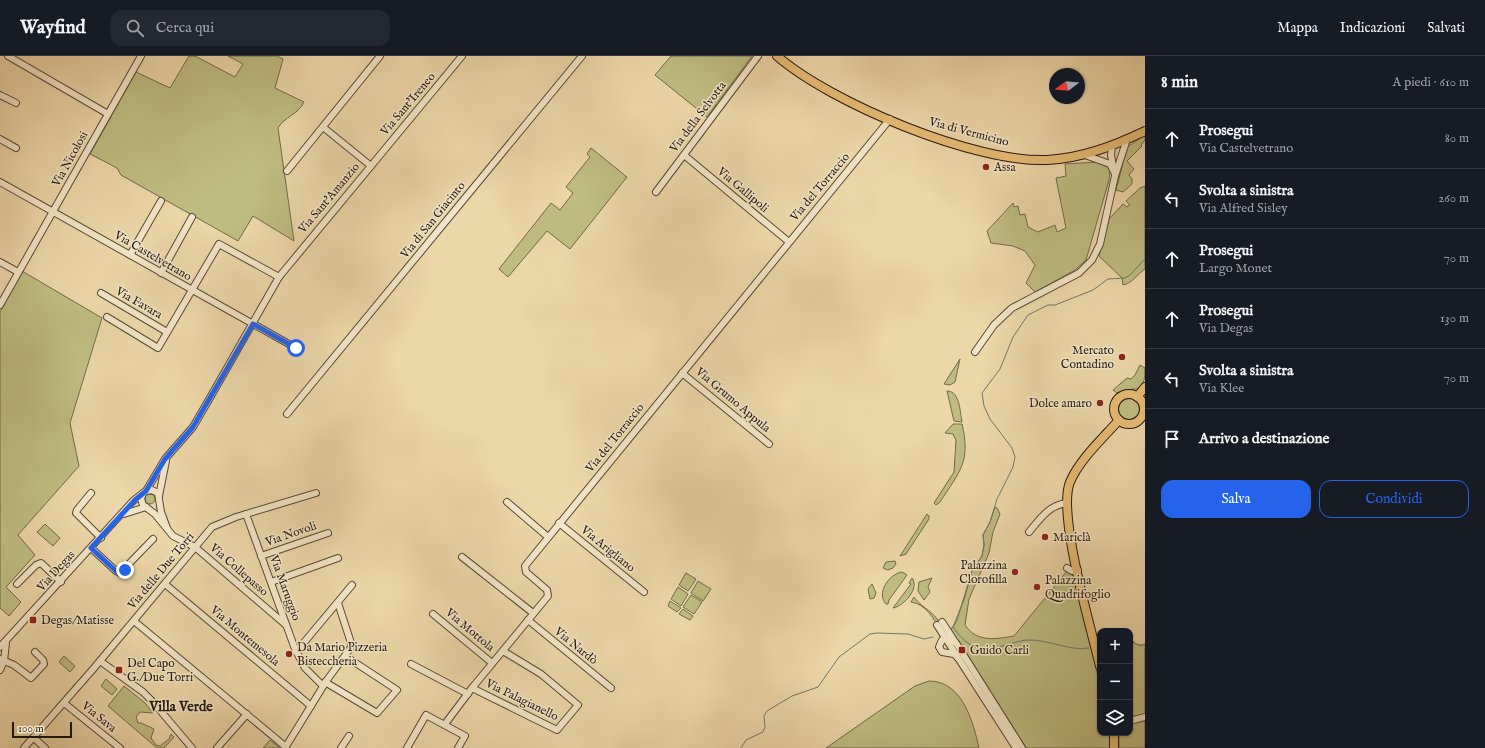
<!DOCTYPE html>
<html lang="it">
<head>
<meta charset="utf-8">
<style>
	body { margin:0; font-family:"IM FELL English",serif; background:#242831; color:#f1f3f6 }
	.controls { position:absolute; right:12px; bottom:12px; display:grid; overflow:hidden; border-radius:8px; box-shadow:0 1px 3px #0004 }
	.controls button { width:36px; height:36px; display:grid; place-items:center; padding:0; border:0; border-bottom:1px solid #363941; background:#171b24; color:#f1f3f6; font:20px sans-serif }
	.compass { position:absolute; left:1049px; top:12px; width:36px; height:36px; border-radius:50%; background:#171b24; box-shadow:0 1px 3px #0004; rotate:254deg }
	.scale { position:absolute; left:12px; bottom:10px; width:60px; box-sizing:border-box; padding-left:4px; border:2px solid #261912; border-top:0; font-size:11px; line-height:14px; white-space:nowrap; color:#261912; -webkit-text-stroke:3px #f3e5c7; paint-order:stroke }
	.stop { position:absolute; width:12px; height:12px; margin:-9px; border:3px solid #2563eb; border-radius:50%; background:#fff }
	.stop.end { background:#2563eb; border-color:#fff; box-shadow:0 1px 4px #0008 }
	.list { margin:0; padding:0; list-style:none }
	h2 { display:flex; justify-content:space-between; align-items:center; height:52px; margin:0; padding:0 16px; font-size:17px }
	h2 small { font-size:13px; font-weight:400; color:#9ea1a6 }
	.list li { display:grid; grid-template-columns:26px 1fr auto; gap:12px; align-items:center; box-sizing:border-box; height:60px; padding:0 16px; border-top:1px solid #363941 }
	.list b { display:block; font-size:15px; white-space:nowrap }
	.list p { margin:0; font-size:13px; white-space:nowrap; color:#9ea1a6 }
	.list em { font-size:13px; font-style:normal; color:#9ea1a6 }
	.actions { display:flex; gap:8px; padding:12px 16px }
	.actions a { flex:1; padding:9px 0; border:1px solid #2563eb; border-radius:12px; text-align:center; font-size:14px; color:#2563eb }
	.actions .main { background:#2563eb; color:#fff }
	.icon { flex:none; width:22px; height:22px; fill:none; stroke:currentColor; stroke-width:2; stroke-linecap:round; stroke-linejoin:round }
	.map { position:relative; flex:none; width:1145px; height:692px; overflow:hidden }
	header { display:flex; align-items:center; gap:24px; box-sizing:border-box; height:56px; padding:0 20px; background:#171b24; border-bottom:1px solid #363941 }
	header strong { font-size:19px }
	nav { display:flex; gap:22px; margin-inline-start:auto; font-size:14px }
	.search { width:280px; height:36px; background:#242831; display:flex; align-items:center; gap:10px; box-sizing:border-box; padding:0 14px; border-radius:12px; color:#9ea1a6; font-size:15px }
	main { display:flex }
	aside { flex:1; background:#171b24 }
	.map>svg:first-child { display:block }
	.green { fill:#bfbc82; stroke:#726a4a }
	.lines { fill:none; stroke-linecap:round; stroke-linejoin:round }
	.stream { stroke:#6b796e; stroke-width:1 }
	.minor-casing { stroke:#584838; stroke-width:8 }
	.major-casing { stroke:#261912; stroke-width:10 }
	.minor { stroke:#f3e5c7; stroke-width:6 }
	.major { stroke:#e6bc74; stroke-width:8 }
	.route { stroke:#2563eb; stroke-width:5 }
	.poi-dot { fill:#8f2418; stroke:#f3e5c7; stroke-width:1.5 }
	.labels { text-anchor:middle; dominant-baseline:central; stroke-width:3; stroke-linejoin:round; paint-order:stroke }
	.street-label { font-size:12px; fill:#261912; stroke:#f3e5c7 }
	.poi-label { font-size:12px; fill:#261912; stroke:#f3e5c7; text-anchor:start }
	.quarter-label { font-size:14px; font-weight:bold; fill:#261912; stroke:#f3e5c7 }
</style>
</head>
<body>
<header>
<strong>Wayfind</strong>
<div class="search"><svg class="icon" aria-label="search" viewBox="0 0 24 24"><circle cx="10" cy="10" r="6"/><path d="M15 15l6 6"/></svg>Cerca qui</div>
<nav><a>Mappa</a><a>Indicazioni</a><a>Salvati</a></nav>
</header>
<main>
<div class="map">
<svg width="1145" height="692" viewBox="0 0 1145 692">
	<rect width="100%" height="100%" fill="#ecd7a9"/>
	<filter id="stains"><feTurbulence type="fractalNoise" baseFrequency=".005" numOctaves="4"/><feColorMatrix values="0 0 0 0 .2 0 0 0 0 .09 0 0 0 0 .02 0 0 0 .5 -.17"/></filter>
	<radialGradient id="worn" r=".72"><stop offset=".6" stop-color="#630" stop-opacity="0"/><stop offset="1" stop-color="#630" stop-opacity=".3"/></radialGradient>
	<!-- green -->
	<g class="green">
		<path d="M189 0H195L235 21 243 8 228 0H277L283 3 275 32 304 46C299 58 284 61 278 72L294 185 253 160 238 185 121 119 117 112 90 98 136 16 170 32Z"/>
		<path d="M671 0H752L707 61 655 19Z"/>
		<path d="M1145 79V84L1141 89 1142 90 1127 105 1134 113 1129 119 1132 123V128L1123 136 1116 134 1127 91Z"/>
		<path d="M591 92 627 121 570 193 547 175 508 221 499 213 551 147 560 154 573 137 566 131 590 101 587 98Z"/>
		<path d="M1097 106 1107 109 1110 115 1109 124 1086 204 1075 214 1035 236 1026 227 1035 209 1025 195 1013 190 991 187 987 175 1013 147 1014 151 1018 150 1020 159 1025 158 1028 171 1038 176 1055 169 1057 176 1066 172 1056 122 1066 120 1065 108Z"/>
		<path d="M1145 130V213C1137 218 1133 227 1123 229L1122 222 1099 200 1109 163 1123 148 1127 151 1130 149 1126 145 1140 132Z"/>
		<path d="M22 215 102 262 70 367 79 410 18 479 35 499 6 531 21 546 9 560 0 552V256Z"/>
		<path d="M960 303 955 326 950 329 944 328Z"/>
		<path d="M1140 309 1145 312C1145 342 1135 328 1117 337L1113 334 1127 322 1131 323 1135 319Z"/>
		<path d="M947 335C960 335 960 356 962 366L954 365Z"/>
		<circle cx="1128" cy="353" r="12"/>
		<path d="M953 368H962C971 406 960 415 940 446L936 449 934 447 954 416 956 384 953 378 945 377Z"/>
		<circle cx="150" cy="443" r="5"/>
		<path d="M995 451 997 452 1000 458 993 476 989 497 969 543 965 569C977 587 996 583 1014 580L1067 515 1074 521 1100 629V677H1110V692H1026L950 573 953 571 957 564 972 515 982 500 984 489 983 479 990 466Z"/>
		<path d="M927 458 929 460V463L906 498 900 500Z"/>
		<path d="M45 468 60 482 53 490 37 476Z"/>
		<path d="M895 505 896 508 893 512 888 514 883 512 886 506Z"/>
		<path d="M902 516 907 519 889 544 888 548H886C876 537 889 518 902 516Z"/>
		<path d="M686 517 696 523 688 535 679 529Z"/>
		<path d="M912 522C920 532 904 550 893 552L911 528 909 527Z"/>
		<path d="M932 522 928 531 930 536 924 544 918 535 919 526Z"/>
		<path d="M698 525 711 533 703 545 691 537Z"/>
		<path d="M872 528 876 537 874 542 870 543 868 533Z"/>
		<path d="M678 531 688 538 681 550 671 543Z"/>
		<path d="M691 539 702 546 694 558 683 551Z"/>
		<path d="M914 541C922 553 941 558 941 575 934 563 926 548 911 546Z"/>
		<path d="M670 545 681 552 677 556 668 550Z"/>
		<path d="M683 553 693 560 690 564 679 558Z"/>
		<path d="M1130 582C1134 587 1138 591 1145 588V658L1130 661Z"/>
		<path d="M64 600 75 610 70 616 59 606Z"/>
		<path d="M106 623 117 633 112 639 101 630Z"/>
		<path d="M929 625C962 625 973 665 979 692H826L915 630Z"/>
		<path d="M124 630 145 647 153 657 140 656 136 661 138 667H141L154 673 151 682 156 689 160 690 169 683 171 678 174 681 164 692H157L108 650Z"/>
		<path d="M1145 664V692H1119V677H1130V668Z"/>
		<path d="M270 684 280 692H263Z"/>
	</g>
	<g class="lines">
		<!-- stream -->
		<g class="stream">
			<path d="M1130 582 1134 587 1141 590 1145 588"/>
			<path d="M1089 592C1073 596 1046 583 1028 584 1011 585 993 597 976 591 966 588 959 579 953 571L965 541 972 515 982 500 984 489 983 479 990 466 997 443 1013 411 1015 401 1012 392 990 363 984 350 982 337 1000 313 1013 281 1028 259 1048 249H1055L1093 234 1108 223 1125 222 1130 219 1145 203"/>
			<path d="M741 692 746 684 763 676 765 671 764 660 767 655 792 640 818 631 839 601 870 578 877 577 908 578 924 583 933 581"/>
		</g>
		<defs>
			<g id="minor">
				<path d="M8 0 108 58"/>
				<path d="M0 39 16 47"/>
				<path d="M0 83 16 92"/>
				<path d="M1112 90 1111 99 1113 110"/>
				<path d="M684 99 789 186"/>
				<path d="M1085 99 1110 108 1115 118"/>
				<path d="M371 110 462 0"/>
				<path d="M287 115 380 0"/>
				<path d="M0 126 296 292"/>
				<path d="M656 136 758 0"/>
				<path d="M130 199 161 145"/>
				<path d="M0 206 18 216"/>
				<path d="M161 217 192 161"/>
				<path d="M101 237 167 276"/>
				<path d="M0 249 141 0"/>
				<path d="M107 261 158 292 219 188 279 221"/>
				<path d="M975 296 994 269 1012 252 1079 217 1092 204 1100 188 1115 120 1127 83"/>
				<path d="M682 317 769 388"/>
				<path d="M287 358 582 0"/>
				<path d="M146 435 165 403 193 371 207 347 279 221 371 110 323 71"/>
				<path d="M91 437 77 454 76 457 101 482"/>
				<path d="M143 437 141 443 143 449 155 458 173 480 195 491 286 569"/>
				<path d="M159 440 166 405"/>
				<path d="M507 446 548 481"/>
				<path d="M124 458 146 451"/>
				<path d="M246 458 295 593 305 612 323 630"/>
				<path d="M559 467 644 536"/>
				<path d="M1029 476C1040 463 1048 450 1066 447"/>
				<path d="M91 492 116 515 120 517 153 483"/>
				<path d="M261 500 328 477"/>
				<path d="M462 501 533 557"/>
				<path d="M1067 512 1072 515 1078 514"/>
				<path d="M271 526 338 502"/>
				<path d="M17 528 36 509 41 507 61 526"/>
				<path d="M165 528 311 650"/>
				<path d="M433 558 492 607"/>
				<path d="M528 564 611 632"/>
				<path d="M134 565 286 691"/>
				<path d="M942 566 955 586"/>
				<path d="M937 569 1016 692"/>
				<path d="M0 591 133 445 146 435 152 434 158 437 161 456 167 472"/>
				<path d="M296 596 352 529"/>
				<path d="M0 603 14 609 31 622 44 608 43 604 35 596"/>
				<path d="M959 603 954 598 942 596 939 591 942 584 948 583 956 587 1022 692"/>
				<path d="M100 605 143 636 153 646 192 692"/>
				<path d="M411 608 468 638"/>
				<path d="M0 614 4 605 6 587"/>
				<path d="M325 626 377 657 397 634 345 600"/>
				<path d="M472 632 557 674 578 649 541 618 503 595"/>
				<path d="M64 647 120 692"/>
				<path d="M1130 665 1145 661"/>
				<path d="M445 668 472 632 548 540 547 534 526 516 525 510 890 63"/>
				<path d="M34 682 45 692"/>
				<path d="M24 692 94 612 212 471 236 461 316 437"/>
				<path d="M217 692 247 658"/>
				<path d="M285 692 327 624 352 590 338 547"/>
				<path d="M341 692 349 680"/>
				<path d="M407 692 426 659 465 680 458 692"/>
			</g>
			<g id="major">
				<path d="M777 0C831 47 975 107 1047 104 1083 102 1113 90 1145 75"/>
				<circle cx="1129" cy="353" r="15"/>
				<path d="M1137 341 1145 331"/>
				<path d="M1100 610C1091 572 1057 458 1070 426 1080 403 1102 383 1119 364"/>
				<path d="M1114 692V677"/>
			</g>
		</defs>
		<!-- minor casing -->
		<use href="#minor" class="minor-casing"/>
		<!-- major casing -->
		<use href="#major" class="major-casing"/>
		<!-- minor -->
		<use href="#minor" class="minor"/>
		<!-- major -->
		<use href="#major" class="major"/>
	</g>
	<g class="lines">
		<!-- route -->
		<path class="route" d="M125 514 120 517 117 516 91 492 135 444 146 435 165 403 193 371 253 268 296 292"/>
	</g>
	<!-- markers -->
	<g class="poi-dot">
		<circle cx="986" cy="111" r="4"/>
		<circle cx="1122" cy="301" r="4"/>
		<circle cx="1100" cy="347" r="4"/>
		<circle cx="1045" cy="481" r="4"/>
		<circle cx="1015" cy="516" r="4"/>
		<circle cx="1037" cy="531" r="4"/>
		<rect x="29" y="560" width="8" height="8" rx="2"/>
		<rect x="958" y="590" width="8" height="8" rx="2"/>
		<circle cx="289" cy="598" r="4"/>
		<rect x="115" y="610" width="8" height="8" rx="2"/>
	</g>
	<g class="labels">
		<!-- street labels -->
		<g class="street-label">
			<text transform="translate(408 48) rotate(-50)">Via Sant'Ireneo</text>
			<text transform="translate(698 61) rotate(-53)">Via della Selvotta</text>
			<text transform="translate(969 76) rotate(15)">Via di Vermicino</text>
			<text transform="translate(70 103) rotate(-61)">Via Nicolosi</text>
			<text transform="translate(820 131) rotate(-50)">Via del Torraccio</text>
			<text transform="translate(743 134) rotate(40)">Via Gallipoli</text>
			<text transform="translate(329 142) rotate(-50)">Via Sant'Amanzio</text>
			<text transform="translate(433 164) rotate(-51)">Via di San Giacinto</text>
			<text transform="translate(153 200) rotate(30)">Via Castelvetrano</text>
			<text transform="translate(139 247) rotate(30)">Via Favara</text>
			<text transform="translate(733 344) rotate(40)">Via Grumo Appula</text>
			<text transform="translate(615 382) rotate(-51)">Via del Torraccio</text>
			<text transform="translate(291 478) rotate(-19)">Via Novoli</text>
			<text transform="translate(608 493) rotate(39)">Via Arigliano</text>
			<text transform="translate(239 514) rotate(41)">Via Collepasso</text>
			<text transform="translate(56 515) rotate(-48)">Via Degas</text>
			<text transform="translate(161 515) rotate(-50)">Via delle Due Torri</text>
			<text transform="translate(285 532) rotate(70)">Via Maruggio</text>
			<text transform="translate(470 574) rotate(40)">Via Mottola</text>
			<text transform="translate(245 580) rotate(40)">Via Montemesola</text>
			<text transform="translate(576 590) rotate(39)">Via Nardò</text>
			<text transform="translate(522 644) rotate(26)">Via Palagianello</text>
			<text transform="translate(99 661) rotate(39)">Via Sava</text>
		</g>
		<!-- poi labels -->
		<g class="poi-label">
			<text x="994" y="111">Assa</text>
			<text x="1114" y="294" text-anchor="end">Mercato<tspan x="1114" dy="14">Contadino</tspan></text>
			<text x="1092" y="347" text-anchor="end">Dolce amaro</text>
			<text x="1053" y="481">Mariclà</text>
			<text x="1007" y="509" text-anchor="end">Palazzina<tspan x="1007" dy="14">Clorofilla</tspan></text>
			<text x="1045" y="524">Palazzina<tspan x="1045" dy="14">Quadrifoglio</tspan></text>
			<text x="41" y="564">Degas/Matisse</text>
			<text x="297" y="591">Da Mario Pizzeria<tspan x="297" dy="14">Bisteccheria</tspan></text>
			<text x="970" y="594">Guido Carli</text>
			<text x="127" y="607">Del Capo<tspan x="127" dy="14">G./Due Torri</tspan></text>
		</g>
		<!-- quarter labels -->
		<g class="quarter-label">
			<text x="181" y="651">Villa Verde</text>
		</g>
	</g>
	<rect width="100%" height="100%" filter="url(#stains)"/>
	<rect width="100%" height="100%" fill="url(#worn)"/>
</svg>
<div class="controls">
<button>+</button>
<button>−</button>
<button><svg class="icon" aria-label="layers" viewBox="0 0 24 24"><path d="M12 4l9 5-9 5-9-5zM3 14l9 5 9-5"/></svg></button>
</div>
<svg class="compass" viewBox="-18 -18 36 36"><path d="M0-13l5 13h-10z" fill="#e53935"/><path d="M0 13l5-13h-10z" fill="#9ea1a6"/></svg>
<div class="scale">100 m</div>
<div class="stop" style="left:296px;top:292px"></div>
<div class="stop end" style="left:125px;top:514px"></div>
</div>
<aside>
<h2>8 min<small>A piedi · 610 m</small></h2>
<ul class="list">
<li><svg class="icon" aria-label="ahead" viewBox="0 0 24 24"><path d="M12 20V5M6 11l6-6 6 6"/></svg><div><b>Prosegui</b><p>Via Castelvetrano</p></div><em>80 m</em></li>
<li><svg class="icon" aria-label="left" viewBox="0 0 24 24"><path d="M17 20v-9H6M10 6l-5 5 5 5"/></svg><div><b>Svolta a sinistra</b><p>Via Alfred Sisley</p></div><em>260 m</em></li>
<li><svg class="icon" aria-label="ahead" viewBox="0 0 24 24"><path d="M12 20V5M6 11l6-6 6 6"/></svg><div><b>Prosegui</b><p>Largo Monet</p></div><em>70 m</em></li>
<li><svg class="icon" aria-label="ahead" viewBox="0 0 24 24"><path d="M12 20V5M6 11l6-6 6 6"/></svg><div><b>Prosegui</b><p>Via Degas</p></div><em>130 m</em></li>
<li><svg class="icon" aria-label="left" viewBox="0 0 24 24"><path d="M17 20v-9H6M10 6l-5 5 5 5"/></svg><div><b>Svolta a sinistra</b><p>Via Klee</p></div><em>70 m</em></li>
<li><svg class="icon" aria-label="arrive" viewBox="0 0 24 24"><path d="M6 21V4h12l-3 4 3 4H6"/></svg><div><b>Arrivo a destinazione</b></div></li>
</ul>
<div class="actions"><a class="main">Salva</a><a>Condividi</a></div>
</aside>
</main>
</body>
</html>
